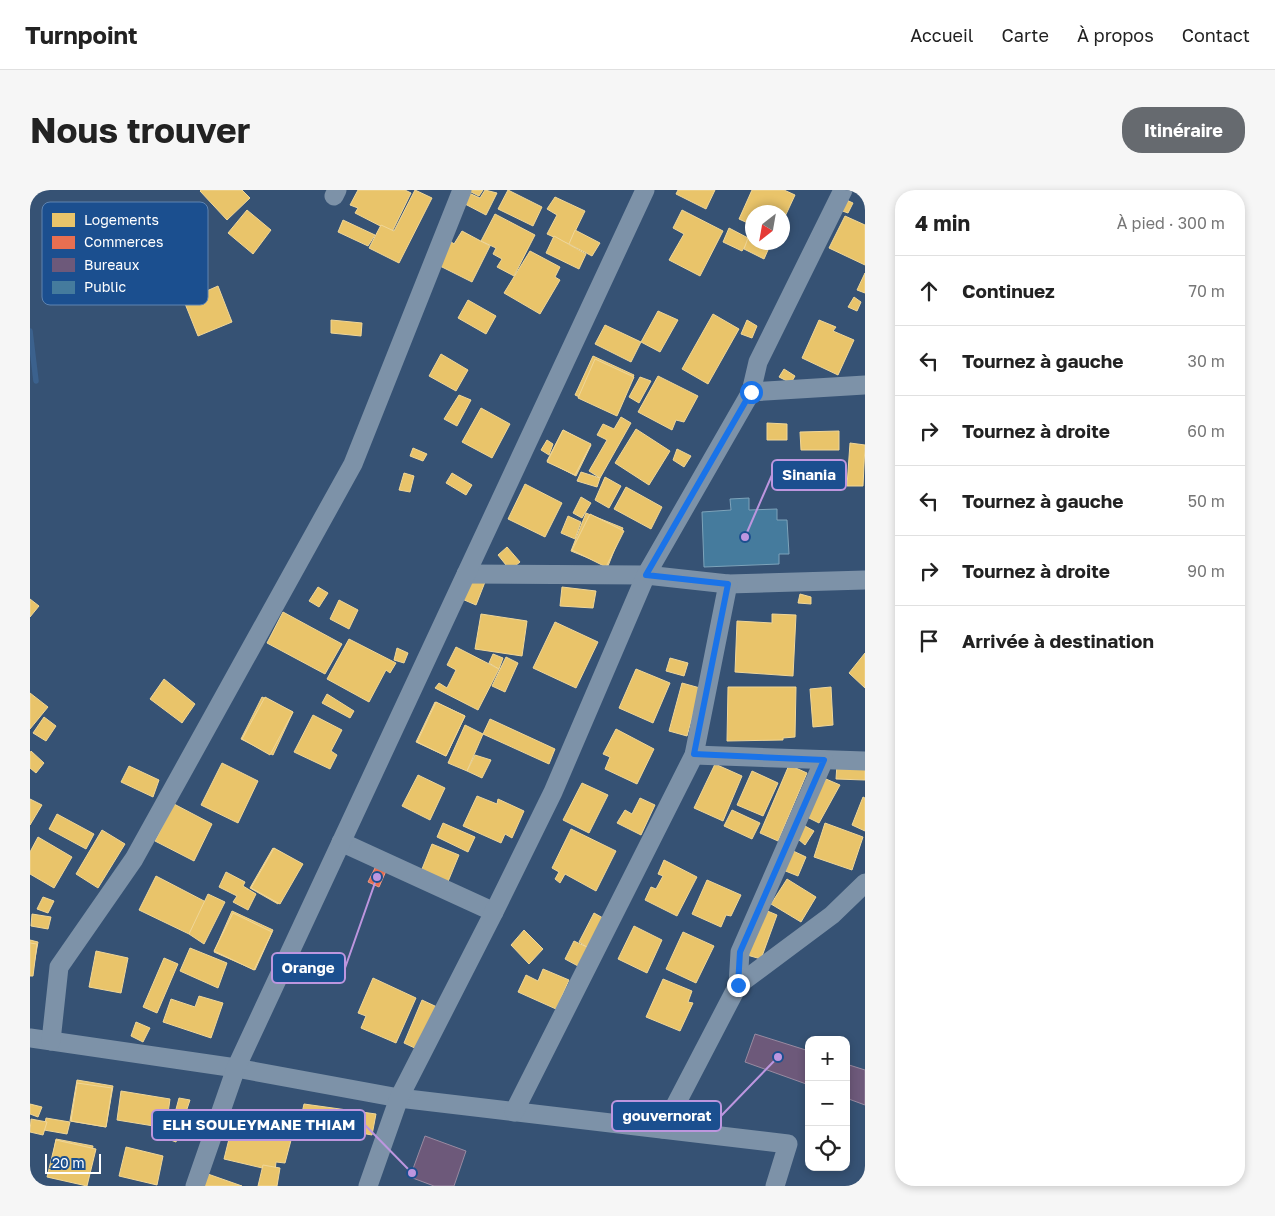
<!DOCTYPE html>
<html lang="fr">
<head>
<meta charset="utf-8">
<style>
	body { margin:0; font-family:"Golos Text",sans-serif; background:#f6f6f6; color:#222 }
	.controls { position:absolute; right:15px; bottom:15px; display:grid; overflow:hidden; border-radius:10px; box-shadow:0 2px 8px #0003 }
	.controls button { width:45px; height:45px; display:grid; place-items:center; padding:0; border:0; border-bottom:1px solid #e0e0e0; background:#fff; color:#222; font:25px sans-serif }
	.compass { position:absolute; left:715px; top:15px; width:45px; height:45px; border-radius:50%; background:#fff; box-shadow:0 2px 8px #0003; rotate:211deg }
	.scale { position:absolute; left:15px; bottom:12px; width:56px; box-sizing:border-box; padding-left:5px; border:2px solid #fff; border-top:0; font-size:14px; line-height:18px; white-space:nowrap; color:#fff; -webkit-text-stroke:4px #1b4f8f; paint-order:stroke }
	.stop { position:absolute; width:15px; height:15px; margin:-11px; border:4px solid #1a73e8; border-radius:50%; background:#fff }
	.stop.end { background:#1a73e8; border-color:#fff; box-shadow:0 1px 5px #0008 }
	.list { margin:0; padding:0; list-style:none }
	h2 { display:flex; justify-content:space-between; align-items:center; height:65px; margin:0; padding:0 20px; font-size:21px }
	h2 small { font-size:16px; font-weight:400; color:#767676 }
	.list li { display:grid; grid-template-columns:32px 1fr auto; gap:15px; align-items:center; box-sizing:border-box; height:70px; padding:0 20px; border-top:1px solid #e0e0e0 }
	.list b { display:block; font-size:19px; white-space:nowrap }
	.list em { font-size:16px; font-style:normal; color:#767676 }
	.icon { flex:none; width:28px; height:28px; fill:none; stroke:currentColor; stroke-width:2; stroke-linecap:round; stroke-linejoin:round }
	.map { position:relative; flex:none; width:835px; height:996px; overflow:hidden; border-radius:20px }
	header { display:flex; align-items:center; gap:30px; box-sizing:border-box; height:70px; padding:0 25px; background:#fff; border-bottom:1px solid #e0e0e0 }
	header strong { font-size:24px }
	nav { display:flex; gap:28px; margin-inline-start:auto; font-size:18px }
	.intro { display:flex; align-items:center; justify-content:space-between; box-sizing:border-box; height:120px; padding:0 30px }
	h1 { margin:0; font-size:35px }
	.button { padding:12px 22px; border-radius:20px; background:#666a6f; color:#fff; font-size:18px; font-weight:700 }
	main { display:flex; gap:30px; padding:0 30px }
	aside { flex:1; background:#fff; border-radius:20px; box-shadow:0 2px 8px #0003 }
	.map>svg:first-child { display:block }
	.homes { fill:#e9c46a; stroke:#f0d697 }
	.shops { fill:#e76f51; stroke:#ee9a85 }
	.offices { fill:#6d597a; stroke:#998ba2 }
	.public { fill:#457b9d; stroke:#7da3ba }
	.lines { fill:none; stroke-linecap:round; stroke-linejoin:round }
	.stream { stroke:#3b618d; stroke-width:5.5 }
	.minor { stroke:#7d92a8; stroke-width:19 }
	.route { stroke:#1a73e8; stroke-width:6 }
	.key { fill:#1b4f8f; stroke:#5f84b1; stroke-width:1 }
	.key-label { font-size:14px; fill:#fff }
	.leader { fill:none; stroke:#bd96df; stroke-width:2 }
	.callout-dot { fill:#bd96df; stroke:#1b4f8f; stroke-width:2 }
	.callout { fill:#1b4f8f; stroke:#bd96df; stroke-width:2 }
	.callout-label { font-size:15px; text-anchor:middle; font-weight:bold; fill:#fff }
</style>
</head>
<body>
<header>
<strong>Turnpoint</strong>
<nav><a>Accueil</a><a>Carte</a><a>À propos</a><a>Contact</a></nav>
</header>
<div class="intro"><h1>Nous trouver</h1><a class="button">Itinéraire</a></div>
<main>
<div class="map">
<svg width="835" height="996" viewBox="0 0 835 996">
	<rect width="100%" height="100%" fill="#365274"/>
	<!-- homes -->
	<g class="homes">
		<path d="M171 0H212L220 8 197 30 170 1Z"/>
		<path d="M328 0H375L381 3 362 42 325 23 328 18 320 15Z"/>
		<path d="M385 0 402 8 369 73 339 58 351 35 364 41Z"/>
		<path d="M437 0H453L449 6Z"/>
		<path d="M455 0 467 3 456 25 435 14 439 3 450 8Z"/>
		<path d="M478 0 512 17 503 36 468 19Z"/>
		<path d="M648 0H685L676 19 646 4Z"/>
		<path d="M722 0H754L765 5 752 33V22H722V35L709 29Z"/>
		<path d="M525 7 555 21 539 54 517 44 527 25 517 19Z"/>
		<path d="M812 8 823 13 818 23 807 19Z"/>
		<path d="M217 20 241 40 223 64 198 43Z"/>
		<path d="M652 20 693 41 670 86 639 70 654 44 643 38Z"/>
		<path d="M465 24 505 45 484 86 467 77 472 69 463 64 466 58 451 51Z"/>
		<path d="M815 26 835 35V75L799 58Z"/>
		<path d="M313 30 345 45 338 56 308 42Z"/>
		<path d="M699 38 720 49 712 61 693 52Z"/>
		<path d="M545 40 570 53 562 66 539 54Z"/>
		<path d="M432 41 460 56 442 92 408 75 420 51 424 54Z"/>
		<path d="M524 46 556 64 549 79 516 63Z"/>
		<path d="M718 48 722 51V52H726L738 60 734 69 714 59Z"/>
		<path d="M500 61 530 77 525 87 530 90 510 124 474 103Z"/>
		<path d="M835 83V103L827 100Z"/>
		<path d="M188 96 202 132 168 146 154 111Z"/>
		<path d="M824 107 831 112 827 121 818 117Z"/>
		<path d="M438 110 466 126 456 144 428 128Z"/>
		<path d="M628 121 648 130 630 162 611 152Z"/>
		<path d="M683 124 709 139 678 194 652 179Z"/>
		<path d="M301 130 332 133 331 146 301 143Z"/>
		<path d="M717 130 727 136 722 148 711 144Z"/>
		<path d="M789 130 806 137 803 141 824 150 808 185 772 168Z"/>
		<path d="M575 135 611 152 601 172 565 154Z"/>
		<path d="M411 164 438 180 426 201 399 186Z"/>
		<path d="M563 166 604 185 586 224 545 205Z"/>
		<path d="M565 169 604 187 587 226 548 208Z"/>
		<path d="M754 179 765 186 761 193 749 187Z"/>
		<path d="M628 186 668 206 654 232 646 230 642 240 608 222Z"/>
		<path d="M610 187 621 191 609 213 599 207Z"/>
		<path d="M429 205 441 210 427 236 414 229Z"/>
		<path d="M451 218 480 234 462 268 432 252Z"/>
		<path d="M591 227 601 233 570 288 559 281 577 250 567 245 573 234 584 239Z"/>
		<path d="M737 233 757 234V250H737Z"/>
		<path d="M606 239 640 261 619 295 585 273Z"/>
		<path d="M533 240 561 255 546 286 517 271Z"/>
		<path d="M533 240 561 254 545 285 517 272Z"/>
		<path d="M809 241V260H771L770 242Z"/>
		<path d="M517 250 523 254 519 265 511 260Z"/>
		<path d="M820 253 835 255 833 296H817Z"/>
		<path d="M383 258 397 264 393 271 380 266Z"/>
		<path d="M647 259 661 266 654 277 643 270Z"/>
		<path d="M551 282 570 288 567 297 547 291Z"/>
		<path d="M374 283 384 286 380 302 369 300Z"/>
		<path d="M422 283 442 295 436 305 416 293Z"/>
		<path d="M575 287 591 296 579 318 565 310Z"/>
		<path d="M495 294 532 313 515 347 478 329Z"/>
		<path d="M596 297 632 317 621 339 584 319Z"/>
		<path d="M551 307 561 313 552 328 543 323Z"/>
		<path d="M556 323 593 338 578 376 541 361Z"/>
		<path d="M560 324 594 341 576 377 542 360Z"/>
		<path d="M538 326 551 332 545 349 531 343Z"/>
		<path d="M477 357 490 372 480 380 468 365Z"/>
		<path d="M443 387 455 392 446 415 432 409Z"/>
		<path d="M288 397 298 403 289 417 279 411Z"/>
		<path d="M532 397 566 401 563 418 530 416Z"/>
		<path d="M770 404 781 407V414L768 413Z"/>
		<path d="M0 409 9 416 0 427Z"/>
		<path d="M309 410 328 420 319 439 300 429Z"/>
		<path d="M253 422 312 454 295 484 237 453Z"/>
		<path d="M451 424 497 431 492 466 445 459Z"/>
		<path d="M742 424 766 425 763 486 705 482 707 431 742 433Z"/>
		<path d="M525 432 568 452 546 498 503 478Z"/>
		<path d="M319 449 366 473 360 483 356 480 339 512 297 489Z"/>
		<path d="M426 457 469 479 448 520 405 498 409 493 417 498 426 480 417 475Z"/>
		<path d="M367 458 378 463 374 473 364 470Z"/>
		<path d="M835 463V498L819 483Z"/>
		<path d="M463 464 473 468 469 479 459 473Z"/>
		<path d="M476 467 488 473 475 502 462 496Z"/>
		<path d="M640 468 658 473 654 486 636 481Z"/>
		<path d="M606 479 640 493 623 533 589 518Z"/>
		<path d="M134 489 165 514 152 533 120 509Z"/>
		<path d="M652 493 670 498 657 546 639 541Z"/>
		<path d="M698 497H766L765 547 753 548V550L697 551Z"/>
		<path d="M801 497 803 535 783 537 780 499Z"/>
		<path d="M0 503 18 517 0 539Z"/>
		<path d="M297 504 324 521 320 528 292 513Z"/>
		<path d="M232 507 263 522 243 565 211 549Z"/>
		<path d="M235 507 263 522 240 565 212 549Z"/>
		<path d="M405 512 435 526 416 566 386 552Z"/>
		<path d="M406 512 435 526 416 566 387 552Z"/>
		<path d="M283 525 312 540 301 561 307 565 300 579 264 562Z"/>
		<path d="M14 527 26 536 16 551 3 543Z"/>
		<path d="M460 529 525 559 519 574 453 544Z"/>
		<path d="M435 535 453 544 437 581 418 573Z"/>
		<path d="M586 539 624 559 607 594 575 579 580 567 573 564Z"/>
		<path d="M1 561 14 573 6 583 0 578V563Z"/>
		<path d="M445 565 461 570 452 588 437 581Z"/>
		<path d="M192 573 228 591 208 633 171 615Z"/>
		<path d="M685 574 712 586 693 631 664 618Z"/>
		<path d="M807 574 835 576V590L806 589Z"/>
		<path d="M759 575 777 583 748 651 730 643Z"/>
		<path d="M99 576 129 590 123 607 91 592Z"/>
		<path d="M722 581 748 593 733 626 707 615Z"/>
		<path d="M388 585 415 598 400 630 372 616Z"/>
		<path d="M796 589 810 595 789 633 775 626Z"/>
		<path d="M552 593 578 605 559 643 533 630Z"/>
		<path d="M447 606 467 614 468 609 494 621 482 648 475 644 471 653 433 636Z"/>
		<path d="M833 607 835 608V641L822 635Z"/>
		<path d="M610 608 625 615 611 645 587 633 595 620 602 624Z"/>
		<path d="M0 609 12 615 0 635Z"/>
		<path d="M144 614 182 634 164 671 125 651Z"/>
		<path d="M702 620 730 633 722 649 694 636Z"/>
		<path d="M27 624 64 644 56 659 19 639Z"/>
		<path d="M413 633 445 647 438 662 407 647Z"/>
		<path d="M795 633 833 647 822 680 784 667Z"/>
		<path d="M775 636 784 641 775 655 768 649Z"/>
		<path d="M541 639 586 661 566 701 535 684 530 693 525 689 529 682 522 678Z"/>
		<path d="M72 640 95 654 68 698 46 684Z"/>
		<path d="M8 647 42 667 24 698 0 684V662Z"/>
		<path d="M402 654 429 665 417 694 390 684Z"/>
		<path d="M243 658 271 674 248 714 220 698Z"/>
		<path d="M244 658 273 674 250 714 221 698Z"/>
		<path d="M761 660 776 667 768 686 753 680Z"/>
		<path d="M634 670 667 687 647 726 615 710 621 697 626 699 633 686 628 684Z"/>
		<path d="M196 682 215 692 213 696 226 704 218 720 203 712 207 706 189 697Z"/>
		<path d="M126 686 176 712 159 744 109 720Z"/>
		<path d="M757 689 786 707 771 732 741 714Z"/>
		<path d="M677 690 711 705 701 726 696 725 691 737 662 724Z"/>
		<path d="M178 704 195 712 174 754 159 744Z"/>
		<path d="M13 707 24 711 18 723 7 719Z"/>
		<path d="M735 720 747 725 731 769 717 765Z"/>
		<path d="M202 721 243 740 225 780 184 762Z"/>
		<path d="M203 723 242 742 224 780 184 761Z"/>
		<path d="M564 723 573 728 557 757 549 752Z"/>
		<path d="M2 724 21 727 18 739 1 736Z"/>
		<path d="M604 736 632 750 617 783 588 769Z"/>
		<path d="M494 740 513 759 499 774 481 755Z"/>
		<path d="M653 742 684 756 666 793 636 779Z"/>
		<path d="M0 750 8 752 2 785 0 784Z"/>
		<path d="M544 751 559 758 548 776 535 769Z"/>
		<path d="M0 753 7 754 3 786H0Z"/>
		<path d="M160 758 197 773 188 798 150 781Z"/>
		<path d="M66 761 98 768 91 803 59 797Z"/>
		<path d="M134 768 148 774 127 823 113 817Z"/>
		<path d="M513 779 539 790 526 819 488 802 496 785 508 791Z"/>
		<path d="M343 788 386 808 366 853 331 838 336 826 328 823Z"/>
		<path d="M633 789 662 801 658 812 663 813 650 841 616 827Z"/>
		<path d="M169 806 193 813 181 848 133 832 141 809 165 817Z"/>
		<path d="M392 810 407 817 389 860 374 853Z"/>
		<path d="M106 832 120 838 113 852 101 846Z"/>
		<path d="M47 890 83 896 76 937 40 931Z"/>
		<path d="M47 893 82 898 76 937 41 931Z"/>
		<path d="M91 901 140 909 136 938 87 930Z"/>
		<path d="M149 908 160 910 146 952 138 949Z"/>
		<path d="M0 914 12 917 8 927 0 924Z"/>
		<path d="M274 914 346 924 342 945 270 932Z"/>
		<path d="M206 921 265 935 255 973 246 972 245 981 194 969Z"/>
		<path d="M16 928 40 932 37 944 14 940Z"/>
		<path d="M1 929 17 932 13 945 0 942Z"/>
		<path d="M26 949 63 956 57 994 19 987Z"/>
		<path d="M26 950 66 959 57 996 17 987Z"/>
		<path d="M96 957 133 966 127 995 89 986Z"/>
		<path d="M233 975 250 978 247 996H228Z"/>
		<path d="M175 983 212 996H171Z"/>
	</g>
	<!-- shops -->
	<path class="shops" d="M346 676 356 681 349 697 338 692Z"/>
	<!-- offices -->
	<g class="offices">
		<path d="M725 844 779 861V895L715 872Z"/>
		<path d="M816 874 835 880V915L816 908Z"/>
		<path d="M395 946 436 961 424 996H404L380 987Z"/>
	</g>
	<!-- public -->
	<path class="public" d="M719 308V320L747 319V330H757L759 364H749V374L674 377 672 322 701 320 700 309Z"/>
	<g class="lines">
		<!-- stream -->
		<path class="stream" d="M0 141 6 191"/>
		<!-- minor -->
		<g class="minor">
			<path d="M304 6 307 0"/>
			<path d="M721 202 728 172 813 0"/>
			<path d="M436 384 616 385 698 394 835 390"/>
			<path d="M664 565 835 571"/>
			<path d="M311 652 464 722"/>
			<path d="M708 795 710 762 794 570"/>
			<path d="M0 848 206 878 369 908 758 954 745 996"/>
			<path d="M21 851 29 777 104 669 323 274 432 0"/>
			<path d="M484 922 664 565 698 394"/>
			<path d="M633 939 708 795 802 725 835 693"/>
			<path d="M165 996 206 878 615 0"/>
			<path d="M338 996 369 908 464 722 523 602 616 385 721 202 835 195"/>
		</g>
	</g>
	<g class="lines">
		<!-- route -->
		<path class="route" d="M708 795 710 762 794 570 664 564 698 394 616 385 721 202"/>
	</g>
	<!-- legend -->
	<rect x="12" y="12" width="166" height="103" rx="8" class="key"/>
	<rect x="22" y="23" width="23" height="14" fill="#e9c46a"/>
	<rect x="22" y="46" width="23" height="13" fill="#e76f51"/>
	<rect x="22" y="68" width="23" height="14" fill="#6d597a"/>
	<rect x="22" y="91" width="23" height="13" fill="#457b9d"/>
	<g class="key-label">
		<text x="54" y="35">Logements</text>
		<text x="54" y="57">Commerces</text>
		<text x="54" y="80">Bureaux</text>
		<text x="54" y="102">Public</text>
	</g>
	<!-- callouts -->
	<path class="leader" d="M715 347L742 285M347 687L315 778M748 867L691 926M382 983L335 935"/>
	<g class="callout-dot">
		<circle cx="715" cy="347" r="5"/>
		<circle cx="347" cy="687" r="5"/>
		<circle cx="748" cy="867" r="5"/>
		<circle cx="382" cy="983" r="5"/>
	</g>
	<g class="callout">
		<rect x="742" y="270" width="74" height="30" rx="5"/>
		<rect x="242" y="763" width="73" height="30" rx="5"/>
		<rect x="582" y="911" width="109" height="30" rx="5"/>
		<rect x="122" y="920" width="213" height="30" rx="5"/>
	</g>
	<g class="callout-label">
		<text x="779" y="290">Sinania</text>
		<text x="278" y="783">Orange</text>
		<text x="637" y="931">gouvernorat</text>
		<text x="229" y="940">ELH SOULEYMANE THIAM</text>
	</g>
</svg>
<div class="controls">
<button>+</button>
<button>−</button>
<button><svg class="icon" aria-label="locate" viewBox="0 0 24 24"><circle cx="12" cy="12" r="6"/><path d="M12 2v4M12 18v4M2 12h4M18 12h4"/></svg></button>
</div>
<svg class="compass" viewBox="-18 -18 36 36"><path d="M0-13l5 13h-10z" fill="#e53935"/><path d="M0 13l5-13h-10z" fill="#767676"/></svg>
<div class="scale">20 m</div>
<div class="stop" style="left:721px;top:202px"></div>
<div class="stop end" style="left:708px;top:795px"></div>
</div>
<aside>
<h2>4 min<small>À pied · 300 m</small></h2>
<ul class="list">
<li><svg class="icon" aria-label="ahead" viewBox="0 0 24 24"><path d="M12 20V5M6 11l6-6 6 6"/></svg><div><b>Continuez</b></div><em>70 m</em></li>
<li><svg class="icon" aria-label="left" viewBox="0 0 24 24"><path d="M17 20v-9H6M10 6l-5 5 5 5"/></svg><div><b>Tournez à gauche</b></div><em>30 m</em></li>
<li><svg class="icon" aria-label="right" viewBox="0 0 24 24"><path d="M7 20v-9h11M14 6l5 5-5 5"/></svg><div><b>Tournez à droite</b></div><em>60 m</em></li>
<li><svg class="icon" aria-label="left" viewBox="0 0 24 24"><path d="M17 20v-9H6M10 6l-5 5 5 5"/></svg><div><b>Tournez à gauche</b></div><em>50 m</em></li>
<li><svg class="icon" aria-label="right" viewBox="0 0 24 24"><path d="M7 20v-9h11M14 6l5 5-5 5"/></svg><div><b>Tournez à droite</b></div><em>90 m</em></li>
<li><svg class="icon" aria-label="arrive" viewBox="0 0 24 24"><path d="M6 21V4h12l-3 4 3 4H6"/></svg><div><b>Arrivée à destination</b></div></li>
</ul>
</aside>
</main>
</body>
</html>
